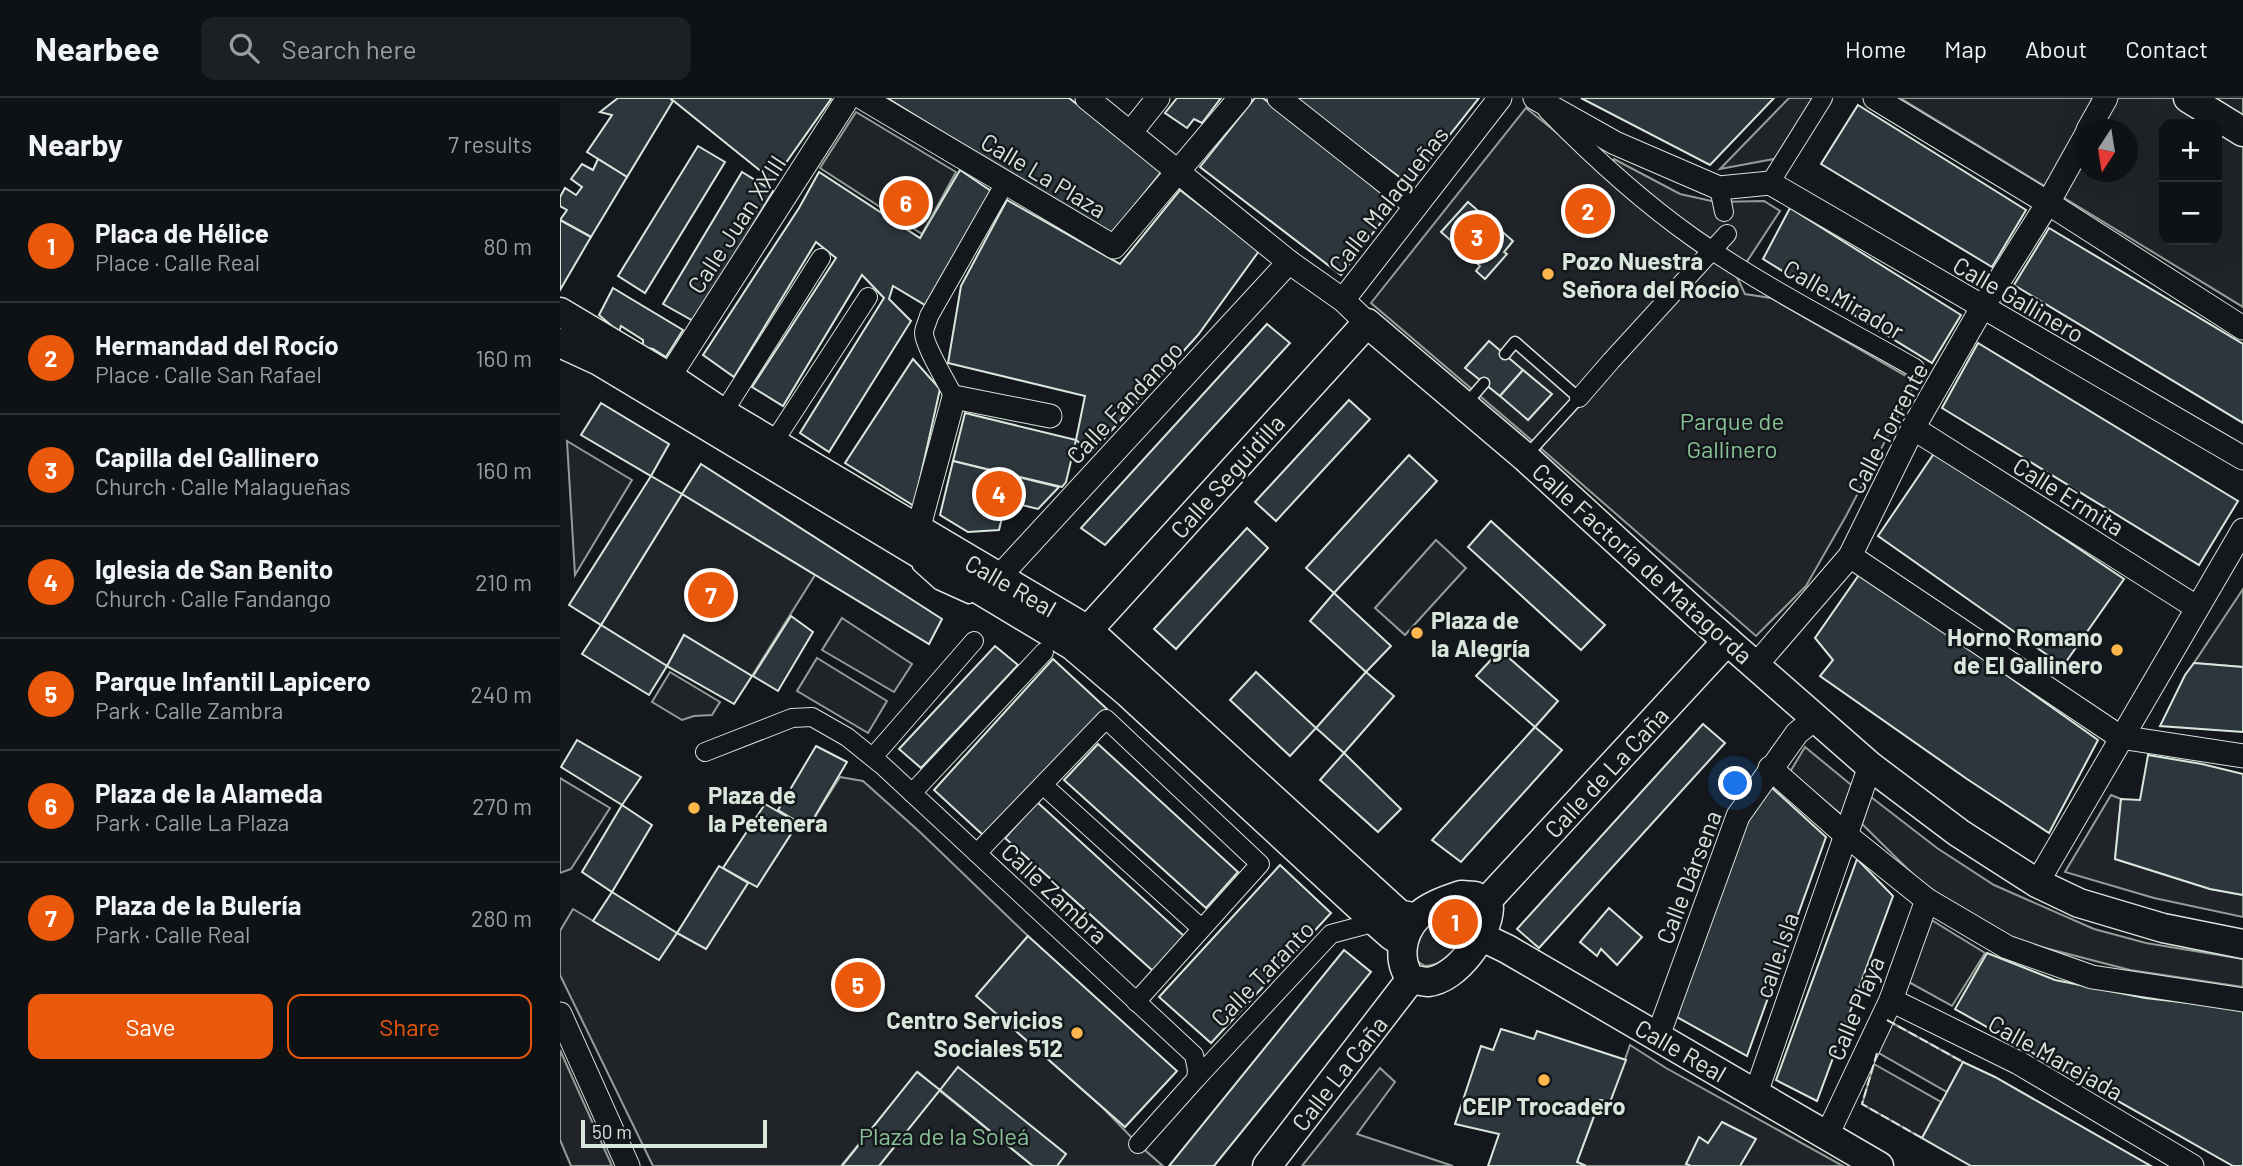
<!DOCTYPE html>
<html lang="en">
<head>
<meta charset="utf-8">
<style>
	body { margin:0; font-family:Barlow,sans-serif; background:#1d2022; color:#f1f3f6 }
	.controls { position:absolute; right:21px; top:21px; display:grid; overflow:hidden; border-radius:14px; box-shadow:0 7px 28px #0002 }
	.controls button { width:63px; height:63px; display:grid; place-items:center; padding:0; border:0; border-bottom:2px solid #2f3234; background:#0f1215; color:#f1f3f6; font:35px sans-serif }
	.compass { position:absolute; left:1515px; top:21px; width:63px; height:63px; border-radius:50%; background:#0f1215; box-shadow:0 7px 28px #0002; rotate:192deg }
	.scale { position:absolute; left:21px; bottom:18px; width:186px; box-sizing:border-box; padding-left:7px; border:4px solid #d8e6dc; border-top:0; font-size:19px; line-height:24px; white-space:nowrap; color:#d8e6dc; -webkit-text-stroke:5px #14181c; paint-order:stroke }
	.you { position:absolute; left:1176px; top:686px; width:24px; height:24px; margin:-18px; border:5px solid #fff; border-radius:50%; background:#1a73e8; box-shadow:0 0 0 10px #1a73e833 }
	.badge { display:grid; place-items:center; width:46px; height:46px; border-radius:50%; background:#ea580c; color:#fff; font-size:23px; font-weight:700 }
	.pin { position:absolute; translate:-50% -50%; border:4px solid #fff; box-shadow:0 2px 7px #0006 }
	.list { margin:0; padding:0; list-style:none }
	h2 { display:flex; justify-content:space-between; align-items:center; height:91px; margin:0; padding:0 28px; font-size:30px }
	h2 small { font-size:23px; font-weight:400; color:#9b9ea0 }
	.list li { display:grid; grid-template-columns:46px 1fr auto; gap:21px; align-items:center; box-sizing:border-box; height:112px; padding:0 28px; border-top:2px solid #2f3234 }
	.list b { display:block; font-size:26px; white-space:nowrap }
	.list p { margin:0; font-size:23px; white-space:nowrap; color:#9b9ea0 }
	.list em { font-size:23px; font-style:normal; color:#9b9ea0 }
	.actions { display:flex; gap:14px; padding:21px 28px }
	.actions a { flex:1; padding:16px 0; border:2px solid #ea580c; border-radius:14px; text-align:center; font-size:24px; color:#ea580c }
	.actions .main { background:#ea580c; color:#fff }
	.icon { flex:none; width:38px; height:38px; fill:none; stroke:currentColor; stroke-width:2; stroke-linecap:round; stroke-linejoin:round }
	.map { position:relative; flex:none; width:1683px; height:1068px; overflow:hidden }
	header { display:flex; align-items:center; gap:42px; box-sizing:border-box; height:98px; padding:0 35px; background:#0f1215; border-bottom:2px solid #2f3234 }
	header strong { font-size:33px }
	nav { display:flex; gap:38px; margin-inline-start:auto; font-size:24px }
	.search { width:490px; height:63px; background:#1d2022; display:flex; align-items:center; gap:18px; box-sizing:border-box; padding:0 24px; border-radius:14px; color:#9b9ea0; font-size:26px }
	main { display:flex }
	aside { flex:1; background:#0f1215 }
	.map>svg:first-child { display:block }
	.green { fill:#202428; stroke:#939e99; stroke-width:2; fill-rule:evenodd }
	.building { fill:#2c363c; stroke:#d8e6dc; stroke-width:2 }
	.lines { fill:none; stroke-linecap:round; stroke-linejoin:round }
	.service-casing { stroke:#d8e6dc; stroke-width:13 }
	.pedestrian-casing { stroke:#d8e6dc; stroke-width:20 }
	.minor-casing { stroke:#d8e6dc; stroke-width:25 }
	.tertiary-casing { stroke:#d8e6dc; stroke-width:31 }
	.service { stroke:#14181c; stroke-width:10 }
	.pedestrian { stroke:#14181c; stroke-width:18 }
	.minor { stroke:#14181c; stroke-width:23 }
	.tertiary { stroke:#14181c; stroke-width:28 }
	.fence { stroke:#d8e6dc; stroke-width:2; stroke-dasharray:9 3.5; stroke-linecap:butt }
	.poi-dot { fill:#ffb74d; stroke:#14181c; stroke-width:2.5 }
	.labels { text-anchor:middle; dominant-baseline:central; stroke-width:5; stroke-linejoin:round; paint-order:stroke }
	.street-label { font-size:24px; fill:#d8e6dc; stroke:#14181c }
	.poi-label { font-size:24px; font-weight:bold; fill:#d8e6dc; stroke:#14181c; text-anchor:start }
	.park-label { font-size:24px; fill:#8ac095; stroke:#14181c }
</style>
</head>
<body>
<header>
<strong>Nearbee</strong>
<div class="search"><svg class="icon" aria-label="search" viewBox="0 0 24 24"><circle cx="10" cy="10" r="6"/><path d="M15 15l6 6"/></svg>Search here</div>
<nav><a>Home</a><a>Map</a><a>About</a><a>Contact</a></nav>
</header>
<main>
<aside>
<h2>Nearby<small>7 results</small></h2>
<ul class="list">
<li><span class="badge">1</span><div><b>Placa de Hélice</b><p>Place · Calle Real</p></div><em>80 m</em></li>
<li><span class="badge">2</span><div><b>Hermandad del Rocío</b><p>Place · Calle San Rafael</p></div><em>160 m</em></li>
<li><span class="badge">3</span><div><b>Capilla del Gallinero</b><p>Church · Calle Malagueñas</p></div><em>160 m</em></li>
<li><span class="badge">4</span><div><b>Iglesia de San Benito</b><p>Church · Calle Fandango</p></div><em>210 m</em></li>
<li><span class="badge">5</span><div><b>Parque Infantil Lapicero</b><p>Park · Calle Zambra</p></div><em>240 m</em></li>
<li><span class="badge">6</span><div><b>Plaza de la Alameda</b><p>Park · Calle La Plaza</p></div><em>270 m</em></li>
<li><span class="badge">7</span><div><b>Plaza de la Bulería</b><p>Park · Calle Real</p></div><em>280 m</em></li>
</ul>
<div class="actions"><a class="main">Save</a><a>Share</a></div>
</aside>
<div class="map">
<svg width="1683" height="1068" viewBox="0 0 1683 1068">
	<rect width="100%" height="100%" fill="#14181c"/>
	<!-- green -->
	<g class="green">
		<path d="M1229 0H1256L1219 60 1160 71Z"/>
		<path d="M1340 0H1683V209ZM1604 26H1657V142H1604ZM1526 32H1568V74H1526Z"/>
		<path d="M966 10 1142 151 1175 175 1185 196 1211 200 1356 284 1286 418 1246 488 1196 538 969 340 811 205Z"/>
		<path d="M296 14 396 74 362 136 260 70Z"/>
		<path d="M1054 61 1120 96 1156 104 1204 103 1220 113 1184 168 1050 71Z"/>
		<path d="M7 343 72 382 15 477Z"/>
		<path d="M122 396 255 477 192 578 124 537 107 568 41 527Z"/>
		<path d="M876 442 906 470 845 537 815 510Z"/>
		<path d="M1683 491V569L1634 565Z"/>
		<path d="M282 520 352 566 334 594 262 552Z"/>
		<path d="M257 560 327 603 308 635 237 593Z"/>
		<path d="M110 574 160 604 152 617 134 618 122 622 92 604Z"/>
		<path d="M1245 649 1295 690 1283 718 1230 674Z"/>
		<path d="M280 679 303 683 361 735 468 838 417 898 543 1010 578 1046 603 1068H496L398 969 380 993 473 1068H319L379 992 358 974 281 1068H93L0 877V833L13 811 99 862 117 835 146 851 188 784 197 788 238 725 248 730Z"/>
		<path d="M0 680 50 710 11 771 0 775Z"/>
		<path d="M1551 697 1561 701 1555 761 1650 791 1683 797V819L1594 800 1505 774Z"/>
		<path d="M1311 699 1377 750 1434 787 1534 831 1586 845 1683 861V889L1570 872 1454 842 1372 795 1302 726Z"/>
		<path d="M903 808 911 814C909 841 892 866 865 868L857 863 853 854 866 827Z"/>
		<path d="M1365 818 1425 855 1392 908 1345 882Z"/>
		<path d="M1327 922 1403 964 1387 994 1317 954Z"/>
		<path d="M1070 947 1106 970 1283 1068H1026L1017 1064 1040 1002 1050 1004Z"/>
		<path d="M0 952 52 1068H11L0 1042Z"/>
		<path d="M1314 966 1381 1004 1362 1040 1302 1006Z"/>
		<path d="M820 970 835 984 797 1036 893 1068H742Z"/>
	</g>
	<!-- building -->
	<g class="building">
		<path d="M58 0H110L113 3 67 79 27 54 52 17 40 14Z"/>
		<path d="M110 0H270L271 1 213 83Z"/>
		<path d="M327 0H509L602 73 550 138Z"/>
		<path d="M617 0H661L642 25 634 21 627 30 605 15Z"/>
		<path d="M695 0H703L835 106 781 177 640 69Z"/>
		<path d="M734 0H919L850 87Z"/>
		<path d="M1021 0H1214L1150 67Z"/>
		<path d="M1298 7 1466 112 1432 169 1261 66Z"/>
		<path d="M138 48 165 64 85 195 58 178Z"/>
		<path d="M38 61 67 79 31 139 0 122 7 112 0 108V99L5 90 16 97 22 89 11 81 22 66 33 72Z"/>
		<path d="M400 72 431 93 365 207 333 188 329 201 351 223 269 354 240 335 324 200 302 177 223 308 192 289 276 160 256 144 174 279 143 257 239 110 259 74 360 140Z"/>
		<path d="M182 74 213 93 135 224 103 206Z"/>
		<path d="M1029 88 1052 106 1027 138 1004 120Z"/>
		<path d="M620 92 699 153 638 237 531 355 516 342 525 298 388 265 401 188 447 102 560 166Z"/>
		<path d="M908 104 953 143 944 154 947 156 925 181 916 173 920 168 881 134Z"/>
		<path d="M1230 110 1401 217 1372 265 1203 161Z"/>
		<path d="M0 122 31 139 0 192Z"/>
		<path d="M1489 130 1683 246V325L1454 187Z"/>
		<path d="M53 190 123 232 106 259 93 251 83 249V242L61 228 59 234 39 217Z"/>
		<path d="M707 226 730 245 545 447 521 430Z"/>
		<path d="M929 243 963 272 940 298 905 270Z"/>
		<path d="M1418 245 1678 403 1639 467 1382 310Z"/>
		<path d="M353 261 380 291 354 408 285 365Z"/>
		<path d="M963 272 992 296 968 322 940 298Z"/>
		<path d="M789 302 810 321 716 423 695 404Z"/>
		<path d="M41 305 109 346 91 378 21 337Z"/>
		<path d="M405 315 516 342 506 384 502 389 393 363Z"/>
		<path d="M1375 354 1564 481 1503 568 1318 438Z"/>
		<path d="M849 357 877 383 774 495 746 470Z"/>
		<path d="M393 363 499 389 478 411 446 403 439 432 408 434 380 417Z"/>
		<path d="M141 366 382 521 369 546 122 396Z"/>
		<path d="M91 378 122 396 41 527 9 507Z"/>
		<path d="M931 423 1045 527 1021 552 908 449Z"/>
		<path d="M687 430 708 450 616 551 594 531Z"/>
		<path d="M1301 474 1538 642 1489 735 1407 681 1260 578 1273 562 1255 540Z"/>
		<path d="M774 495 831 548 806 574 750 523Z"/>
		<path d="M231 518 253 534 218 593 193 578Z"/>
		<path d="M41 527 107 568 89 597 22 556Z"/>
		<path d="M124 537 192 578 174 606 107 568Z"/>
		<path d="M435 548 458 567 361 670 339 651Z"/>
		<path d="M940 552 998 603 975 629 916 578Z"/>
		<path d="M493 561 547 611 423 737 374 692Z"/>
		<path d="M1634 565 1683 569V634L1600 628 1625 577Z"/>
		<path d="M696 574 756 630 730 658 670 602Z"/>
		<path d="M806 574 834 598 784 655 756 630Z"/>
		<path d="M1143 626 1165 645 979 850 957 831Z"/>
		<path d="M975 629 1002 652 901 764 872 742Z"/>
		<path d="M17 642 81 679 62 707 1 669Z"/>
		<path d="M538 646 678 774 646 810 504 682Z"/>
		<path d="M256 648 287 664 248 730 218 712Z"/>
		<path d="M784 655 841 711 818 734 760 682Z"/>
		<path d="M1588 657 1642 666 1683 676V797L1650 791 1555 761 1561 701 1580 702Z"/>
		<path d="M1209 687 1266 739 1187 958 1115 918 1193 707Z"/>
		<path d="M477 704 624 838 593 873 445 740Z"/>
		<path d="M205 706 238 725 197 789 163 770Z"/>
		<path d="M62 707 92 727 52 794 22 774Z"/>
		<path d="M1297 761 1333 798 1257 1003 1216 982Z"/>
		<path d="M720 767 771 815 651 945 599 899Z"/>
		<path d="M159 768 188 785 146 851 117 835Z"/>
		<path d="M52 794 117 835 99 862 33 823Z"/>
		<path d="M1049 810 1082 839 1057 867 1041 851 1037 858 1020 844Z"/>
		<path d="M468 838 617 973 565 1029 416 898Z"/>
		<path d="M784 852 811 874 654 1068H609Z"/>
		<path d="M1427 855 1495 882 1585 900 1683 911V1068H1673L1395 911Z"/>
		<path d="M941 931 974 941 977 933 1066 962 1050 1004 1040 1002 1017 1064 1026 1068H928L939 1036 895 1026 921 948 933 952Z"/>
		<path d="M1403 964 1435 979 1591 1068H1411L1362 1040Z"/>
		<path d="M398 969 506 1056 497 1068H473L380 992Z"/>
		<path d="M357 974 380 992 319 1068H282Z"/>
		<path d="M1162 1024 1196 1041 1180 1068H1131L1126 1066 1139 1039 1148 1045Z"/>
	</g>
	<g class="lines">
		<defs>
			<g id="service">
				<path d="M945 256 955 244 1019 300 965 359"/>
				<path d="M905 307 924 285"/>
				<path d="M358 468 378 486 409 500"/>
			</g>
			<g id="pedestrian">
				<path d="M987 12C1033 59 1081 103 1135 141 1204 189 1281 228 1355 270"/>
				<path d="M1210 85 1263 0"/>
				<path d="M1159 90 1164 114"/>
				<path d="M394 299C387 285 364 247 364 235 364 230 368 223 369 218L445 85"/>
				<path d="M1019 300 1051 263 1167 136"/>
				<path d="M163 315 261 160"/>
				<path d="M213 345 308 199"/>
				<path d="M145 654 232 620 252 619 287 639 323 668 634 957 637 972 636 981 578 1046"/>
				<path d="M313 659 414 543"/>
				<path d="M483 687 641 830"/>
				<path d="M352 695 484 554"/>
				<path d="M417 755 546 621 700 766 576 904"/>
				<path d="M636 981 771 836 816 824"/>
			</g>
			<g id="minor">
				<path d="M303 0 554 149 680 0"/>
				<path d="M527 0 729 164 783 202 807 225"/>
				<path d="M719 0 856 108"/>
				<path d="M975 0 1055 45 1159 90 1210 85 1683 360"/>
				<path d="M1315 0 1488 105 1683 230"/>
				<path d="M1528 32 1546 0"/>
				<path d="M571 34 598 0"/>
				<path d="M783 202 940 0"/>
				<path d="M109 279 288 0"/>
				<path d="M1353 330 1636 509"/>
				<path d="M358 432 394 299 490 318"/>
				<path d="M1290 458 1560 639 1683 658"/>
				<path d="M438 480 729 164"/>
				<path d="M1196 567 1290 458 1353 330 1422 210 1488 105 1526 37"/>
				<path d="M1210 670 1286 737 1367 802 1447 849 1532 879 1683 902"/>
				<path d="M1477 785 1683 432"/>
				<path d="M1331 902 1459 965 1632 1068"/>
				<path d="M0 916 68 1068"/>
				<path d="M1098 938 1178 718 1237 635 1256 620"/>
				<path d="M1196 995 1310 668"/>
				<path d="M1267 1037 1331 902 1367 802"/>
			</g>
			<g id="tertiary">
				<path d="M1628 0 1683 34"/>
				<path d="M0 214 109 279 163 315 528 532 839 816 856 820"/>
				<path d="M0 245 39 263 513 548 568 595 816 824 832 838 842 844"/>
				<path d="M528 532 807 225 965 359 1140 519 1310 668 1399 735 1477 785 1519 805 1603 830 1683 846"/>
				<path d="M901 797 915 798 929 810C928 837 897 881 868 884 863 884 856 882 851 881 837 863 841 837 856 820 868 808 886 802 901 797Z"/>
				<path d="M925 805 1167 543"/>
				<path d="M920 838 947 851 1319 1068"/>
				<path d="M707 1068 851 881"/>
			</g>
		</defs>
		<!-- service casing -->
		<use href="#service" class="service-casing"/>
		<!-- pedestrian casing -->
		<use href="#pedestrian" class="pedestrian-casing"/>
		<!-- minor casing -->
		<use href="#minor" class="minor-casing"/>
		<!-- tertiary casing -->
		<use href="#tertiary" class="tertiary-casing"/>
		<!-- service -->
		<use href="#service" class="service"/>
		<!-- pedestrian -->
		<use href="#pedestrian" class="pedestrian"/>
		<!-- minor -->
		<use href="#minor" class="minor"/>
		<!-- tertiary -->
		<use href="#tertiary" class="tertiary"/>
		<!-- fence -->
		<g class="fence">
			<path d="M1327 922 1403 964"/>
			<path d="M1317 955 1302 1006 1362 1040"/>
		</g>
	</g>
	<!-- markers -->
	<g class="poi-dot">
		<circle cx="988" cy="176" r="7"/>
		<circle cx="857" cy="535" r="7"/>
		<circle cx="1557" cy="552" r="7"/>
		<circle cx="134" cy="710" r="7"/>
		<circle cx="517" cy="935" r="7"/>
		<circle cx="984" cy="982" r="7"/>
	</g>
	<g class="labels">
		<!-- street labels -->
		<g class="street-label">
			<text transform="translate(484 77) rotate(31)">Calle La Plaza</text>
			<text transform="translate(828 101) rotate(-52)">Calle Malagueñas</text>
			<text transform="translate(176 126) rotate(-57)">Calle Juan XXIII</text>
			<text transform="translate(1284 201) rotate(30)">Calle Mirador</text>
			<text transform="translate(1459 201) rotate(30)">Calle Gallinero</text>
			<text transform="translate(564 304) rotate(-47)">Calle Fandango</text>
			<text transform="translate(1327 330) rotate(-62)">Calle Torrente</text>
			<text transform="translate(667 378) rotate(-48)">Calle Seguidilla</text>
			<text transform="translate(1509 398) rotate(32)">Calle Ermita</text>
			<text transform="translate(1083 465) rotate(42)">Calle Factoría de Matagorda</text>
			<text transform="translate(451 487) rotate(30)">Calle Real</text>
			<text transform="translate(1046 674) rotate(-47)">Calle de La Caña</text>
			<text transform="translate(1128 779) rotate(-69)">Calle Dársena</text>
			<text transform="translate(495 795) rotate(43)">Calle Zambra</text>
			<text transform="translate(1216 857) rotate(-71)">calle Isla</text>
			<text transform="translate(702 875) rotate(-46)">Calle Taranto</text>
			<text transform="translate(1295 910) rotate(-67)">Calle Playa</text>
			<text transform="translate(1121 952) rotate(30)">Calle Real</text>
			<text transform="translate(1496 959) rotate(29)">Calle Marejada</text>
			<text transform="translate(779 975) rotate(-52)">Calle La Caña</text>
		</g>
		<!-- poi labels -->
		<g class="poi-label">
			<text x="1002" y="162">Pozo Nuestra<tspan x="1002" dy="28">Señora del Rocío</tspan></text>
			<text x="871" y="521">Plaza de<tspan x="871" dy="28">la Alegría</tspan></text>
			<text x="1543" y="538" text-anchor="end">Horno Romano<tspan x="1543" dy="28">de El Gallinero</tspan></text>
			<text x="148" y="696">Plaza de<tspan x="148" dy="28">la Petenera</tspan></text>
			<text x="503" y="921" text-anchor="end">Centro Servicios<tspan x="503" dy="28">Sociales 512</tspan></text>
			<text x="984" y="1007" text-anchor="middle">CEIP Trocadero</text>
		</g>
		<!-- park labels -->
		<g class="park-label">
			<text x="1172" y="322">Parque de<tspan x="1172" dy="28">Gallinero</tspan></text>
			<text x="384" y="1037">Plaza de la Soleá</text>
		</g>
	</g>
</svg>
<div class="controls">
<button>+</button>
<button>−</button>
</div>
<svg class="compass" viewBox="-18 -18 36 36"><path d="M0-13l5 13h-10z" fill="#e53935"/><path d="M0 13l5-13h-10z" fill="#9b9ea0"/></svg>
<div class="scale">50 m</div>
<div class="you"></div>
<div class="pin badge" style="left:895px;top:824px">1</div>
<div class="pin badge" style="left:1028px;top:113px">2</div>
<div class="pin badge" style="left:917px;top:139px">3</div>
<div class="pin badge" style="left:439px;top:396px">4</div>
<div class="pin badge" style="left:298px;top:887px">5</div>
<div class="pin badge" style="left:346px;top:105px">6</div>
<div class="pin badge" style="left:151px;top:497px">7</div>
</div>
</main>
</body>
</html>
